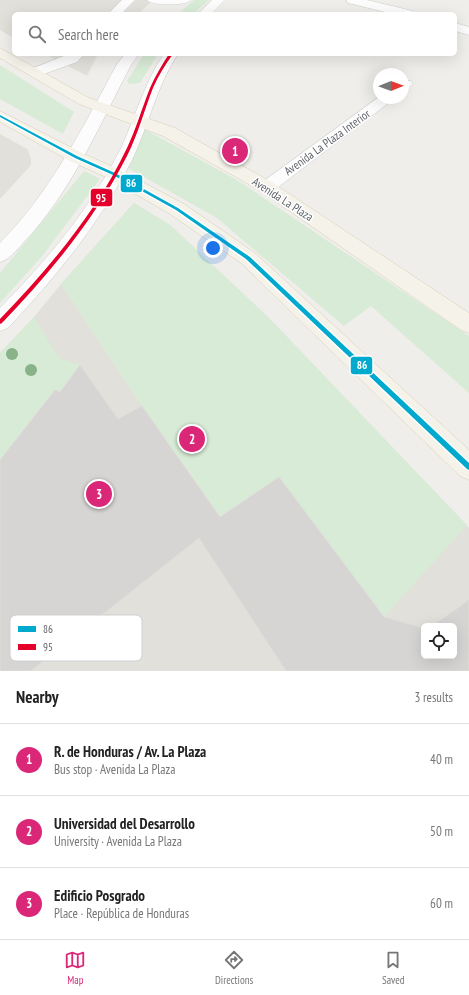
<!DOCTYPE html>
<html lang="en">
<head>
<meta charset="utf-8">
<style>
	body { margin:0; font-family:"PT Sans Narrow",sans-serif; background:#f2f2f2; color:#222 }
	.controls { position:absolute; right:12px; bottom:12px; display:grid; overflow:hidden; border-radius:6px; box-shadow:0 4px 16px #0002 }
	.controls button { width:36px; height:36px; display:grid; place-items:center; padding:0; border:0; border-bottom:1px solid #e0e0e0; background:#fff; color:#222; font:20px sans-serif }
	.compass { position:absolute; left:373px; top:68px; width:36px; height:36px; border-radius:50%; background:#fff; box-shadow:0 4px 16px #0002; rotate:89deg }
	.you { position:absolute; left:213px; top:248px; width:14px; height:14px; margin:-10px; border:3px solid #fff; border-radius:50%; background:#1a73e8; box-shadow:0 0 0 6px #1a73e833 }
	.badge { display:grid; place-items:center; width:26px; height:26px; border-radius:50%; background:#db2777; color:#fff; font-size:13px; font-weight:700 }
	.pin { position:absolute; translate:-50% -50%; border:2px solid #fff; box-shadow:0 1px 4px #0006 }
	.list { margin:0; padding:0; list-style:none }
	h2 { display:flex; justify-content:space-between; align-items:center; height:52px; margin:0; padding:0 16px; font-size:17px }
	h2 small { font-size:13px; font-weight:400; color:#767676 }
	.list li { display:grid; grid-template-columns:26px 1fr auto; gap:12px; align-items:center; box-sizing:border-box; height:72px; padding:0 16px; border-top:1px solid #e0e0e0 }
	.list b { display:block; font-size:15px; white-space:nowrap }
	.list p { margin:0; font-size:13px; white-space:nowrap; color:#767676 }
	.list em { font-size:13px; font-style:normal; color:#767676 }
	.icon { flex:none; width:22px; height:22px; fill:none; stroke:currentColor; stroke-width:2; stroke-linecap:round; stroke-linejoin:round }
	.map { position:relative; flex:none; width:469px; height:671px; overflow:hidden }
	.search { position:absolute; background:#fff; box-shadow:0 4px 16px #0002; left:12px; right:12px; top:12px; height:44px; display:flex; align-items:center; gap:10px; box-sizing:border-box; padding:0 14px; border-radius:6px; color:#767676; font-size:15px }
	.sheet { height:268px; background:#fff }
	nav { display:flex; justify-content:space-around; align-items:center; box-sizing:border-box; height:56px; border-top:1px solid #e0e0e0; background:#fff; font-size:11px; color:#767676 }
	nav a { display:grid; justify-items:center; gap:2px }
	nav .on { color:#db2777 }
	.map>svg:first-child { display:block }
	.education { fill:#e2e0da; fill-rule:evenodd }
	.green { fill:#d8ebd6 }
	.building { fill:#d6d5d3; stroke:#deddd9 }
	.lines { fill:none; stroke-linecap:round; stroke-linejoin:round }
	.minor-casing { stroke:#cbcccc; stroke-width:1 }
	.major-casing { stroke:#d7ceb8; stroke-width:1 }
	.minor { fill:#fdfcfc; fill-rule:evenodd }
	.major { fill:#f4f2e9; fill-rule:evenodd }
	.bus-1-casing { stroke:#fff; stroke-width:3 }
	.bus-2-casing { stroke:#fff; stroke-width:3 }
	.bus-1 { fill:#00a9ce; fill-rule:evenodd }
	.bus-2 { fill:#e4002b; fill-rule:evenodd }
	.tree { fill:#88b388 }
	.labels { text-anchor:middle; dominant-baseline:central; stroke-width:3; stroke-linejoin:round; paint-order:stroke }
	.far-street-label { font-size:12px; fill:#5f6368; stroke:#fff }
	.key { fill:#fff; stroke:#cfd0d2; stroke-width:1 }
	.key-label { font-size:11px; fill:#5f6368 }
	.line-badge { stroke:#fff; stroke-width:1.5 }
	.badge-label { font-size:11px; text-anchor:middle; font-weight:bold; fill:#fff }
</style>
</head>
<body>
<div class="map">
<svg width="469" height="671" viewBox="0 0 469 671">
	<rect width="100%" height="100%" fill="#efeeea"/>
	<!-- education -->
	<g class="education">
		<path d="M0 0H153L138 14H14V38L0 30Z"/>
		<path d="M45 54H98L87 76Z"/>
		<path d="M0 134 27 149 31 158V165L0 199Z"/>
		<path d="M134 203 170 225 269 318 469 528V671H0V353L34 317 61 284ZM424 626H454V656H424Z"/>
	</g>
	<!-- green -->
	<g class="green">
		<path d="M194 0H209L193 14H178Z"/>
		<path d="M144 54H158L140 83 129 84 127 81Z"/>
		<path d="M0 65 74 112 63 134 0 99Z"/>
		<path d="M142 128 237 180 469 336V393L371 306 344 326 217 218 128 168Z"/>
		<path d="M84 171 100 179 43 255 0 303V273Z"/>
		<path d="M134 203 170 225 269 318 467 525 384 617 279 477 220 517 142 406 61 284Z"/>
		<path d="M34 317 59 358 80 365 60 392 55 390 0 460V353Z"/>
	</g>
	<!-- building -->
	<path class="building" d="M80 365 118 419 142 406 220 517 279 477 384 617 424 628V656H454V626H432L469 600V671H286L199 538 31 671H0V460L55 390 60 392Z"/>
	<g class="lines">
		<defs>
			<g id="minor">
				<path d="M122 0H135L121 14H108Z"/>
				<path d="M147 0H191C187 6 151 6 147 0Z"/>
				<path d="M212 0H225L211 14H198Z"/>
				<path d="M346 0H367L413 11 414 14H393L348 3Z"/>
				<path d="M455 23 469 27V35L455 31Z"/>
				<path d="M69 54H84L77 62 41 75H31L29 72 31 69Z"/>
				<path d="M125 54H139L131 65C99 126 71 193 23 243 16 251 10 259 0 262V243C51 191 83 127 117 64Z"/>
				<path d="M164 54H178C156 87 149 125 132 160 100 223 56 277 8 328L0 331V308C47 260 91 208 121 148 136 116 144 83 164 54Z"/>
				<path d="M403 80 411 81 413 84 408 89 403 90Z"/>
				<path d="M379 97 395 98 273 191 267 193 261 191 258 187 261 183Z"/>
			</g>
			<g id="major">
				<path d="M0 48 89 98 175 128 273 183 469 313V333L461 330 261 191 163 136 79 104 0 58Z"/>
				<path d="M0 111 82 153 120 170 184 204 255 253 469 450V480L460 476 241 263 170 214 108 178 70 161 0 122Z"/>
			</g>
		</defs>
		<!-- minor casing -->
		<use href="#minor" class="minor-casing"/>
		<!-- major casing -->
		<use href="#major" class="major-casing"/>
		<!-- minor -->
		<use href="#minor" class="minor"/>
		<!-- major -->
		<use href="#major" class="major"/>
		<defs>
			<path id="bus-1" d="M0 115 77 156 115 173 178 208 250 257 469 463V470L467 469 246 259 176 210 113 175 75 158 0 117Z"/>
			<path id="bus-2" d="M169 54H173C165 65 158 76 153 88 144 111 138 134 127 156 95 219 50 273 2 323L0 324V319C49 268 96 213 127 148 136 129 142 108 150 88 155 76 162 65 169 54Z"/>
		</defs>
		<!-- bus-1 casing -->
		<use href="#bus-1" class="bus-1-casing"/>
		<!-- bus-2 casing -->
		<use href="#bus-2" class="bus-2-casing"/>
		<!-- bus-1 -->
		<use href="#bus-1" class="bus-1"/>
		<!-- bus-2 -->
		<use href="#bus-2" class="bus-2"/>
	</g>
	<!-- trees -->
	<g class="tree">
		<circle cx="12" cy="354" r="6"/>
		<circle cx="31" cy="370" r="6"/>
	</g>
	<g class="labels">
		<!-- far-street labels -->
		<g class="far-street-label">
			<text transform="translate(327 142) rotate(-36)">Avenida La Plaza Interior</text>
			<text transform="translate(283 199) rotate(33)">Avenida La Plaza</text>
		</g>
	</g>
	<!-- legend -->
	<rect x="10" y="615" width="132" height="46" rx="6" class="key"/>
	<rect x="18" y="626" width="18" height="6" fill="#00a9ce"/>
	<rect x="18" y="644" width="18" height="6" fill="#e4002b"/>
	<g class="key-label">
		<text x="43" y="633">86</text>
		<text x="43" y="651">95</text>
	</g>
	<g class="line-badge">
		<rect x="120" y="174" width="23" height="19" rx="4" fill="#00a9ce"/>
		<rect x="90" y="188" width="23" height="19" rx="4" fill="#e4002b"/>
		<rect x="350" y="356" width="23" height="19" rx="4" fill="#00a9ce"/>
	</g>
	<g class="badge-label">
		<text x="131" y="187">86</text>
		<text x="101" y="202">95</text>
		<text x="362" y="369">86</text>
	</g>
</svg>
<div class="controls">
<button><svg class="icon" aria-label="locate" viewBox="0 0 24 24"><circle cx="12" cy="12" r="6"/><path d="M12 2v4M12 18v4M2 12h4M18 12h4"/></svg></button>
</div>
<svg class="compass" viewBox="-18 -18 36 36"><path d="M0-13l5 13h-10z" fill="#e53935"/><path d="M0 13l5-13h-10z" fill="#767676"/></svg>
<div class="you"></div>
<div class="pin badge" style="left:235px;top:151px">1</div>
<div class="pin badge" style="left:192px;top:439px">2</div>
<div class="pin badge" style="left:99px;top:494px">3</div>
<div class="search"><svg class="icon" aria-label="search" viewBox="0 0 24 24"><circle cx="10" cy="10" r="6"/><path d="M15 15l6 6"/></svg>Search here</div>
</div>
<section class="sheet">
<h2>Nearby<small>3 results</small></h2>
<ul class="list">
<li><span class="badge">1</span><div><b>R. de Honduras / Av. La Plaza</b><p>Bus stop · Avenida La Plaza</p></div><em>40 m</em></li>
<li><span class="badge">2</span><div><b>Universidad del Desarrollo</b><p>University · Avenida La Plaza</p></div><em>50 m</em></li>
<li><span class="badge">3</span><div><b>Edificio Posgrado</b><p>Place · República de Honduras</p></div><em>60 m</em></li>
</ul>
</section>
<nav>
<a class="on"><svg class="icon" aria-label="map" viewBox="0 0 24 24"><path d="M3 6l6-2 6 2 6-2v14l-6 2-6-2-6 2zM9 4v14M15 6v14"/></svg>Map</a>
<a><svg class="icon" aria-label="directions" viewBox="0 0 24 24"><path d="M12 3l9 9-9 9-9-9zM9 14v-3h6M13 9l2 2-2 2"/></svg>Directions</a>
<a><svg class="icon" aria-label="saved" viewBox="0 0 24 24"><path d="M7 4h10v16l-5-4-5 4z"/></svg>Saved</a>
</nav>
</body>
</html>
